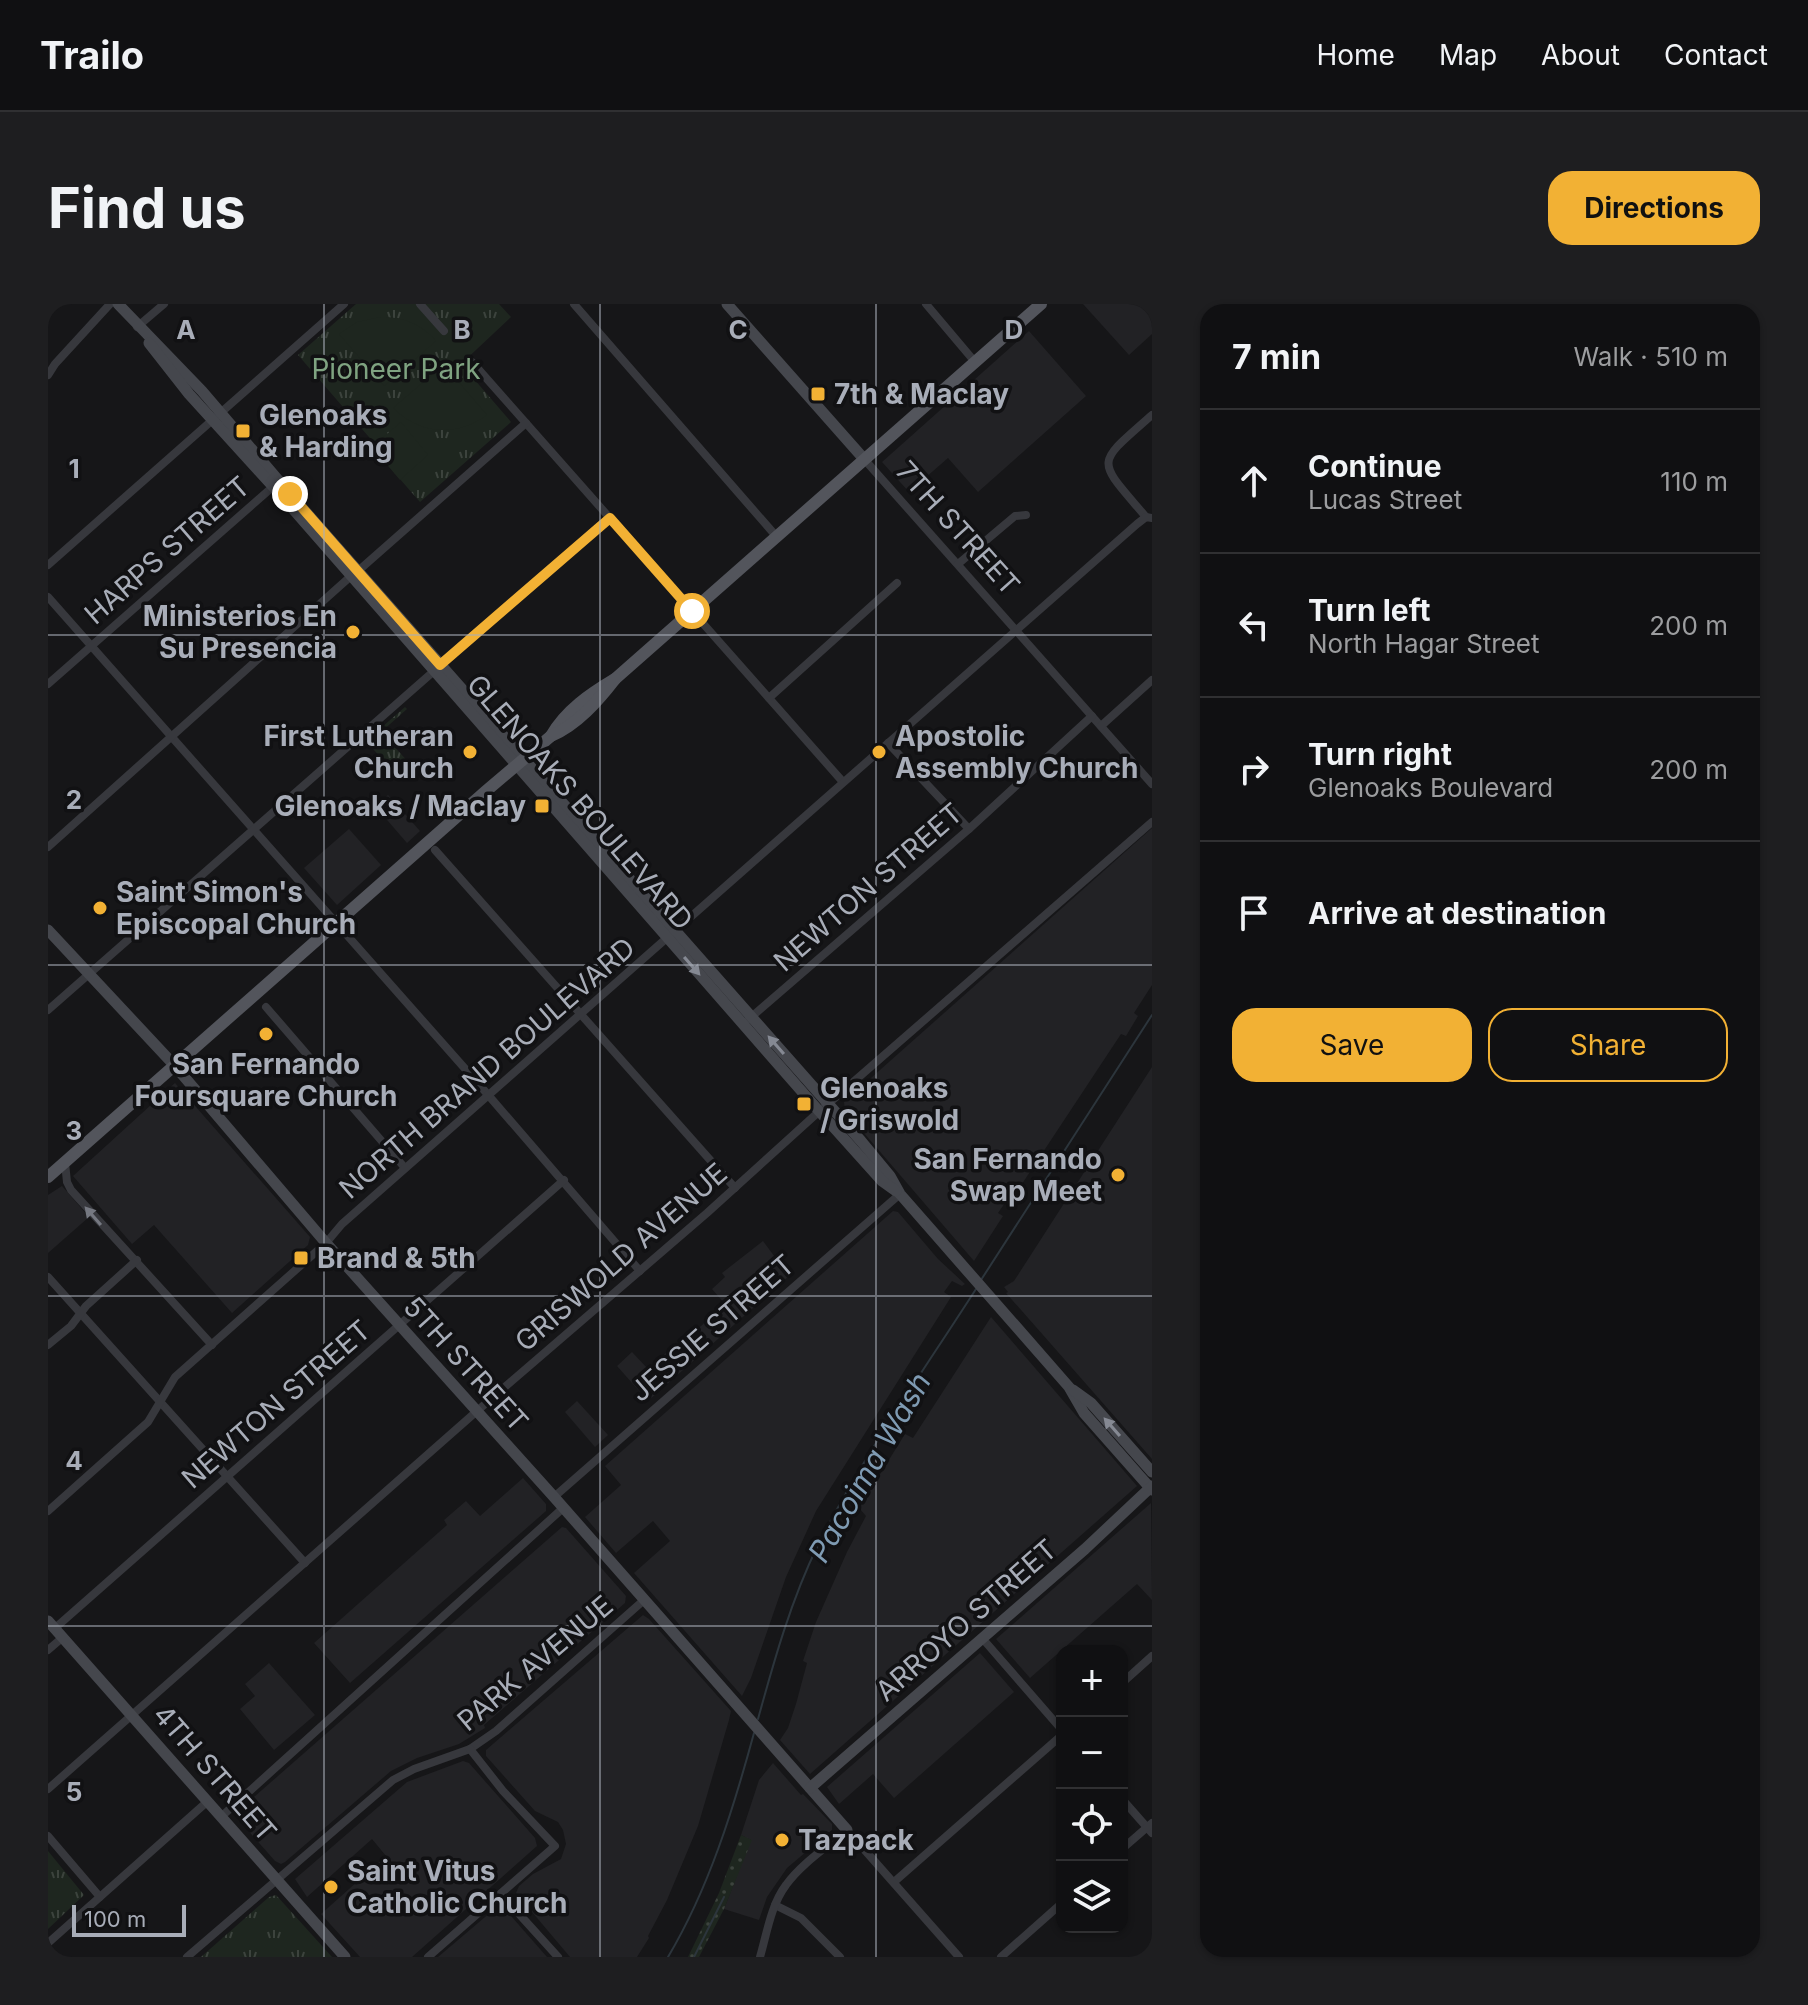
<!DOCTYPE html>
<html lang="en">
<head>
<meta charset="utf-8">
<style>
	body { margin:0; font-family:Inter,sans-serif; background:#1e1e20; color:#f1f3f6 }
	.controls { position:absolute; right:24px; bottom:24px; display:grid; overflow:hidden; border-radius:16px; box-shadow:0 2px 6px #0004 }
	.controls button { width:72px; height:72px; display:grid; place-items:center; padding:0; border:0; border-bottom:2px solid #303032; background:#101012; color:#f1f3f6; font:40px sans-serif }
	.scale { position:absolute; left:24px; bottom:20px; width:114px; box-sizing:border-box; padding-left:8px; border:4px solid #a8adb8; border-top:0; font-size:22px; line-height:28px; white-space:nowrap; color:#a8adb8; -webkit-text-stroke:6px #111113; paint-order:stroke }
	.stop { position:absolute; width:24px; height:24px; margin:-18px; border:6px solid #f2b134; border-radius:50%; background:#fff }
	.stop.end { background:#f2b134; border-color:#fff; box-shadow:0 2px 8px #0008 }
	.list { margin:0; padding:0; list-style:none }
	h2 { display:flex; justify-content:space-between; align-items:center; height:104px; margin:0; padding:0 32px; font-size:34px }
	h2 small { font-size:26px; font-weight:400; color:#9c9d9f }
	.list li { display:grid; grid-template-columns:52px 1fr auto; gap:24px; align-items:center; box-sizing:border-box; height:144px; padding:0 32px; border-top:2px solid #303032 }
	.list b { display:block; font-size:30px; white-space:nowrap }
	.list p { margin:0; font-size:26px; white-space:nowrap; color:#9c9d9f }
	.list em { font-size:26px; font-style:normal; color:#9c9d9f }
	.actions { display:flex; gap:16px; padding:24px 32px }
	.actions a { flex:1; padding:18px 0; border:2px solid #f2b134; border-radius:24px; text-align:center; font-size:28px; color:#f2b134 }
	.actions .main { background:#f2b134; color:#111 }
	.icon { flex:none; width:44px; height:44px; fill:none; stroke:currentColor; stroke-width:2; stroke-linecap:round; stroke-linejoin:round }
	.map { position:relative; flex:none; width:1104px; height:1653px; overflow:hidden; border-radius:24px }
	header { display:flex; align-items:center; gap:48px; box-sizing:border-box; height:112px; padding:0 40px; background:#101012; border-bottom:2px solid #303032 }
	header strong { font-size:38px }
	nav { display:flex; gap:44px; margin-inline-start:auto; font-size:28px }
	.intro { display:flex; align-items:center; justify-content:space-between; box-sizing:border-box; height:192px; padding:0 48px }
	h1 { margin:0; font-size:56px }
	.button { padding:20px 36px; border-radius:24px; background:#f2b134; color:#111; font-size:28px; font-weight:700 }
	main { display:flex; gap:48px; padding:0 48px }
	aside { flex:1; background:#101012; border-radius:24px; box-shadow:0 2px 6px #0004 }
	.map>svg:first-child { display:block }
	.built { fill:#222225 }
	.grass { fill:url(#grass-tufts) }
	.garden { fill:url(#garden-dots) }
	.pitch { fill:#1e261f }
	.lines { fill:none; stroke-linecap:round; stroke-linejoin:round }
	.stream { stroke:#2c353c; stroke-width:2 }
	.street { stroke:#37383d; stroke-width:8 }
	.secondary { stroke:#45474d; stroke-width:11 }
	.primary { stroke:#53555c; stroke-width:12 }
	.oneway { fill:#858993 }
	.oneway2 { fill:#757881 }
	.route { stroke:#f2b134; stroke-width:10 }
	.grid { fill:none; stroke:#a8adb8; stroke-width:2; stroke-opacity:0.55 }
	.poi-dot { fill:#f2b134; stroke:#111113; stroke-width:3 }
	.labels { text-anchor:middle; dominant-baseline:central; stroke-width:7; stroke-linejoin:round; paint-order:stroke }
	.park-label { font-size:28px; fill:#7fa381; stroke:#111113 }
	.poi-label { font-size:28px; font-weight:bold; fill:#a8adb8; stroke:#111113; text-anchor:start }
	.street-label { font-size:28px; fill:#a8adb8; stroke:#111113 }
	.water-label { font-size:30px; font-style:italic; fill:#7f9bb3; stroke:#111113 }
	.grid-label { font-size:26px; text-anchor:middle; font-weight:bold; fill:#a8adb8; stroke:#111113; stroke-width:7; stroke-linejoin:round; paint-order:stroke }
</style>
</head>
<body>
<header>
<strong>Trailo</strong>
<nav><a>Home</a><a>Map</a><a>About</a><a>Contact</a></nav>
</header>
<div class="intro"><h1>Find us</h1><a class="button">Directions</a></div>
<main>
<div class="map">
<svg width="1104" height="1653" viewBox="0 0 1104 1653">
	<defs>
		<pattern id="grass-tufts" width="24" height="20" patternUnits="userSpaceOnUse" patternTransform="scale(2)"><rect width="24" height="20" fill="#1e261f"/><path d="M3 7l-1-3M5 7V3M7 7l1-3M15 17l-1-3M17 17v-4M19 17l1-3" fill="none" stroke="#3c433d"/></pattern>
		<pattern id="garden-dots" width="8" height="8" patternUnits="userSpaceOnUse" patternTransform="scale(2)"><rect width="8" height="8" fill="#1e261f"/><path d="M2 2h.1M6 6h.1" fill="none" stroke="#3c433d" stroke-width="1.8" stroke-linecap="round"/></pattern>
	</defs>
	<rect width="100%" height="100%" fill="#161618"/>
	<!-- built -->
	<g class="built">
		<path d="M1035 0H1104V30L1081 51Z"/>
		<path d="M981 27 1038 92 930 188 900 154 861 188 834 158Z"/>
		<path d="M340 491 372 527 359 539 327 502Z"/>
		<path d="M1104 524V681L1086 709 1090 712 1078 732 1073 730 962 898 959 896 950 909 955 912 926 957 797 807 796 798Z"/>
		<path d="M301 525 333 561 289 601 256 564Z"/>
		<path d="M1104 763V1155L958 989 960 988 956 983 966 977Z"/>
		<path d="M127 779 262 933 260 941 184 1009 106 921 84 940 25 872Z"/>
		<path d="M14 882 41 913 0 949V891Z"/>
		<path d="M845 907 850 908 890 955 917 980 914 982 904 977 896 988 903 993 768 1207 738 1273 703 1374 694 1392 586 1269 622 1237 605 1217 568 1249 537 1213 573 1181 557 1162Z"/>
		<path d="M715 937 741 972 600 1097 569 1062 584 1048 600 1065 638 1031 641 1033 677 1000 664 985 677 973 674 969Z"/>
		<path d="M943 1013 1089 1182 762 1470 732 1436 740 1424 748 1400 759 1359 755 1357 768 1318 799 1248 818 1212 811 1204 857 1130 865 1134Z"/>
		<path d="M529 1097 560 1131 547 1143 517 1108Z"/>
		<path d="M475 1174 498 1200V1207L302 1379 266 1339 399 1221 396 1216 418 1197 432 1212Z"/>
		<path d="M1103 1199 1104 1296 1089 1280 982 1374 948 1335Z"/>
		<path d="M514 1223 518 1224 578 1292 577 1299 436 1421 437 1424 411 1440 369 1454 343 1467 237 1558 233 1560 227 1557 189 1514 190 1507Z"/>
		<path d="M595 1311 601 1315 683 1407 681 1416 650 1522 619 1596 600 1632 601 1634 589 1653H522L468 1589 471 1582 485 1570 513 1555 518 1540 515 1526 510 1518 487 1507 438 1452V1446Z"/>
		<path d="M932 1349 966 1388 846 1494 825 1470 791 1500 779 1483Z"/>
		<path d="M221 1359 267 1411 226 1446 192 1405 207 1392 197 1380Z"/>
		<path d="M415 1457 421 1459 487 1534 489 1542 364 1653H312L273 1610 338 1552 324 1535 259 1593 247 1575 359 1478Z"/>
		<path d="M725 1459 753 1491 755 1490 784 1520V1526L739 1564 719 1593 711 1616 676 1605 703 1536 693 1531 711 1476Z"/>
		<path d="M450 1602 457 1605 499 1653H390Z"/>
	</g>
	<!-- grass -->
	<g class="grass">
		<path d="M308 0H451L463 13 413 60 463 118 372 198 324 143 327 140 250 51Z"/>
		<path d="M357 403 359 405 333 428 363 461 350 473 318 437Z"/>
		<path d="M0 1547 36 1591 0 1625Z"/>
		<path d="M228 1591 284 1653H153L221 1593Z"/>
	</g>
	<!-- garden -->
	<path class="garden" d="M693 1531 704 1536 676 1605 651 1653H640L671 1589Z"/>
	<!-- pitch -->
	<g class="pitch">
		<path d="M333 13C356 13 373 20 388 37L336 82 291 30 309 18Z"/>
		<path d="M394 62H397L439 111C408 133 373 131 345 104Z"/>
		<path d="M353 118 380 151 352 176 324 143Z"/>
	</g>
	<g class="lines">
		<!-- stream -->
		<g class="stream">
			<path d="M933 976 1104 711"/>
			<path d="M710 1415C726 1357 743 1296 770 1241 815 1152 874 1069 928 985"/>
			<path d="M620 1653C661 1584 685 1506 706 1429"/>
			<path d="M646 1653 676 1593"/>
		</g>
		<!-- street -->
		<g class="street">
			<path d="M372 0 396 27"/>
			<path d="M526 0 728 232"/>
			<path d="M878 0 927 58"/>
			<path d="M89 23 116 0"/>
			<path d="M424 58 795 478"/>
			<path d="M0 71 7 60 62 0"/>
			<path d="M816 155 1104 480"/>
			<path d="M1098 213C1048 154 1046 162 1104 111"/>
			<path d="M910 260 967 212 978 211"/>
			<path d="M0 261 296 0"/>
			<path d="M310 267 478 119"/>
			<path d="M0 293 435 785 592 967"/>
			<path d="M392 361 562 214"/>
			<path d="M0 380 228 180"/>
			<path d="M721 394 849 279"/>
			<path d="M1053 422 1104 376"/>
			<path d="M840 439 921 525"/>
			<path d="M0 543 303 272"/>
			<path d="M387 546 687 884"/>
			<path d="M218 703 357 864"/>
			<path d="M0 706 386 367"/>
			<path d="M701 715 921 525 1044 412"/>
			<path d="M17 859 19 878 23 886 164 1041"/>
			<path d="M0 973 257 1259"/>
			<path d="M0 1041 23 1022 38 1002 89 956"/>
			<path d="M506 1193 852 890"/>
			<path d="M0 1207 100 1118 127 1073 278 939 294 920 1089 220 1098 213 1104 214"/>
			<path d="M6 1325 516 876"/>
			<path d="M934 1334 1014 1426"/>
			<path d="M0 1346 14 1334"/>
			<path d="M1074 1379 1104 1352"/>
			<path d="M0 1485 429 1107 659 909 765 813 1104 518"/>
			<path d="M1074 1495 1104 1529"/>
			<path d="M174 1512 514 1205"/>
			<path d="M0 1532 52 1593"/>
			<path d="M1074 1545 1104 1519"/>
			<path d="M846 1578 1014 1431"/>
			<path d="M453 1590 510 1653"/>
			<path d="M727 1601 753 1614 792 1653"/>
			<path d="M0 1639 160 1497"/>
			<path d="M139 1653 345 1476 366 1465 422 1445 448 1427 596 1296"/>
			<path d="M380 1653 507 1542 455 1487 422 1445"/>
			<path d="M712 1653C719 1629 723 1601 738 1581 753 1560 779 1543 799 1526L911 1653"/>
			<path d="M953 1653 1014 1599"/>
		</g>
		<!-- secondary -->
		<g class="secondary">
			<path d="M70 0 154 87 249 198 813 837 842 872 852 890 1021 1083 1036 1109 1104 1186"/>
			<path d="M679 0 816 155"/>
			<path d="M101 39 141 90 231 189 771 807 834 877 848 887"/>
			<path d="M0 626 127 762 278 939 506 1193 799 1526"/>
			<path d="M1025 1086 1043 1099 1104 1168"/>
			<path d="M0 1317 297 1653"/>
			<path d="M762 1484 1037 1245 1104 1182"/>
		</g>
		<!-- primary -->
		<g class="primary">
			<path d="M503 432C518 406 542 390 567 375L993 0"/>
			<path d="M0 873 438 487 503 432C529 421 550 397 567 375"/>
		</g>
	</g>
	<!-- one-way arrows -->
	<defs><path id="oneway-solid" d="M-6-.8H1V-3.2L6.5 0L1 3.2V.8H-6Z" transform="scale(2)"/></defs>
	<g class="oneway">
		<use href="#oneway-solid" transform="translate(644 662) rotate(49)"/>
		<use href="#oneway-solid" transform="translate(728 741) rotate(-131)"/>
		<use href="#oneway-solid" transform="translate(1064 1123) rotate(-131)"/>
	</g>
	<use class="oneway2" href="#oneway-solid" transform="translate(45 912) rotate(-131)"/>
	<g class="lines">
		<!-- route -->
		<path class="route" d="M242 190 392 361 562 214 644 307"/>
	</g>
	<!-- grid -->
	<path class="grid" d="M276 0V1653M552 0V1653M828 0V1653M0 331H1104M0 661H1104M0 992H1104M0 1322H1104"/>
	<!-- markers -->
	<g class="poi-dot">
		<rect x="762" y="82" width="16" height="16" rx="4"/>
		<rect x="187" y="119" width="16" height="16" rx="4"/>
		<circle cx="305" cy="328" r="8"/>
		<circle cx="422" cy="448" r="8"/>
		<circle cx="831" cy="448" r="8"/>
		<rect x="486" y="494" width="16" height="16" rx="4"/>
		<circle cx="52" cy="604" r="8"/>
		<circle cx="218" cy="730" r="8"/>
		<rect x="748" y="792" width="16" height="16" rx="4"/>
		<circle cx="1070" cy="871" r="8"/>
		<rect x="245" y="946" width="16" height="16" rx="4"/>
		<circle cx="734" cy="1536" r="8"/>
		<circle cx="283" cy="1583" r="8"/>
	</g>
	<g class="labels">
		<!-- park labels -->
		<g class="park-label">
			<text x="348" y="65">Pioneer Park</text>
		</g>
		<!-- poi labels -->
		<g class="poi-label">
			<text x="786" y="90">7th &amp; Maclay</text>
			<text x="211" y="111">Glenoaks<tspan x="211" dy="32">&amp; Harding</tspan></text>
			<text x="289" y="312" text-anchor="end">Ministerios En<tspan x="289" dy="32">Su Presencia</tspan></text>
			<text x="406" y="432" text-anchor="end">First Lutheran<tspan x="406" dy="32">Church</tspan></text>
			<text x="847" y="432">Apostolic<tspan x="847" dy="32">Assembly Church</tspan></text>
			<text x="478" y="502" text-anchor="end">Glenoaks / Maclay</text>
			<text x="68" y="588">Saint Simon's<tspan x="68" dy="32">Episcopal Church</tspan></text>
			<text x="218" y="760" text-anchor="middle">San Fernando<tspan x="218" dy="32">Foursquare Church</tspan></text>
			<text x="772" y="784">Glenoaks<tspan x="772" dy="32">/ Griswold</tspan></text>
			<text x="1054" y="855" text-anchor="end">San Fernando<tspan x="1054" dy="32">Swap Meet</tspan></text>
			<text x="269" y="954">Brand &amp; 5th</text>
			<text x="750" y="1536">Tazpack</text>
			<text x="299" y="1567">Saint Vitus<tspan x="299" dy="32">Catholic Church</tspan></text>
		</g>
		<!-- street labels -->
		<g class="street-label">
			<text transform="translate(910 224) rotate(48)">7TH STREET</text>
			<text transform="translate(119 246) rotate(-41)">HARPS STREET</text>
			<text transform="translate(532 498) rotate(49)">GLENOAKS BOULEVARD</text>
			<text transform="translate(820 583) rotate(-41)">NEWTON STREET</text>
			<text transform="translate(439 764) rotate(-41)">NORTH BRAND BOULEVARD</text>
			<text transform="translate(573 953) rotate(-41)">GRISWOLD AVENUE</text>
			<text transform="translate(664 1024) rotate(-41)">JESSIE STREET</text>
			<text transform="translate(418 1060) rotate(48)">5TH STREET</text>
			<text transform="translate(228 1100) rotate(-41)">NEWTON STREET</text>
			<text transform="translate(918 1316) rotate(-41)">ARROYO STREET</text>
			<text transform="translate(487 1359) rotate(-40)">PARK AVENUE</text>
			<text transform="translate(167 1469) rotate(49)">4TH STREET</text>
		</g>
		<!-- water labels -->
		<g class="water-label">
			<text transform="translate(821 1163) rotate(-60)">Pacoima Wash</text>
		</g>
	</g>
	<g class="grid-label">
		<text x="138" y="35">A</text>
		<text x="414" y="35">B</text>
		<text x="690" y="35">C</text>
		<text x="966" y="35">D</text>
		<text x="26" y="174">1</text>
		<text x="26" y="505">2</text>
		<text x="26" y="836">3</text>
		<text x="26" y="1166">4</text>
		<text x="26" y="1497">5</text>
	</g>
</svg>
<div class="controls">
<button>+</button>
<button>−</button>
<button><svg class="icon" aria-label="locate" viewBox="0 0 24 24"><circle cx="12" cy="12" r="6"/><path d="M12 2v4M12 18v4M2 12h4M18 12h4"/></svg></button>
<button><svg class="icon" aria-label="layers" viewBox="0 0 24 24"><path d="M12 4l9 5-9 5-9-5zM3 14l9 5 9-5"/></svg></button>
</div>
<div class="scale">100 m</div>
<div class="stop" style="left:644px;top:307px"></div>
<div class="stop end" style="left:242px;top:190px"></div>
</div>
<aside>
<h2>7 min<small>Walk · 510 m</small></h2>
<ul class="list">
<li><svg class="icon" aria-label="ahead" viewBox="0 0 24 24"><path d="M12 20V5M6 11l6-6 6 6"/></svg><div><b>Continue</b><p>Lucas Street</p></div><em>110 m</em></li>
<li><svg class="icon" aria-label="left" viewBox="0 0 24 24"><path d="M17 20v-9H6M10 6l-5 5 5 5"/></svg><div><b>Turn left</b><p>North Hagar Street</p></div><em>200 m</em></li>
<li><svg class="icon" aria-label="right" viewBox="0 0 24 24"><path d="M7 20v-9h11M14 6l5 5-5 5"/></svg><div><b>Turn right</b><p>Glenoaks Boulevard</p></div><em>200 m</em></li>
<li><svg class="icon" aria-label="arrive" viewBox="0 0 24 24"><path d="M6 21V4h12l-3 4 3 4H6"/></svg><div><b>Arrive at destination</b></div></li>
</ul>
<div class="actions"><a class="main">Save</a><a>Share</a></div>
</aside>
</main>
</body>
</html>
